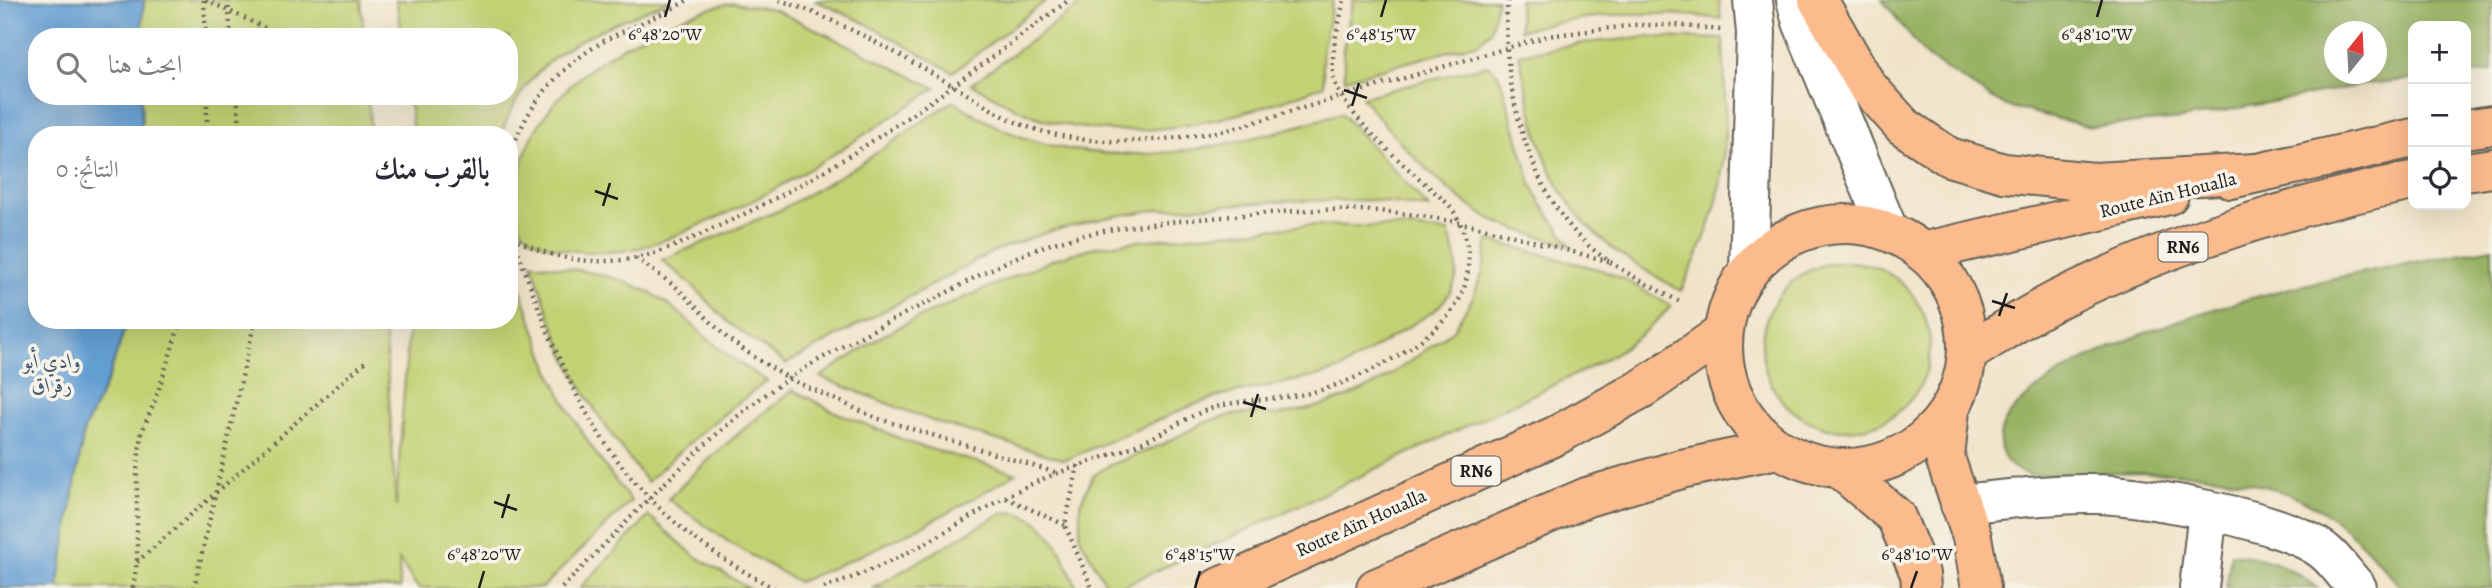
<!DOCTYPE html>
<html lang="ar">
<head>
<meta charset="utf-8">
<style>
	body { margin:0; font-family:Alegreya,Amiri,serif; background:#f2f2f3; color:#2b2b33; direction:rtl }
	.controls { position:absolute; right:21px; top:21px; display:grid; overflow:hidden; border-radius:14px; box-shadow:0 7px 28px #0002 }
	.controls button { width:63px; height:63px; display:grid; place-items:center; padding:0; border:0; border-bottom:2px solid #e1e1e2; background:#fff; color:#2b2b33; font:35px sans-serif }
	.compass { position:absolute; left:2324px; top:21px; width:63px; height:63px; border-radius:50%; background:#fff; box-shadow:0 7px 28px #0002; rotate:18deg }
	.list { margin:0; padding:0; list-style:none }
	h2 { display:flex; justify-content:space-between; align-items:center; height:91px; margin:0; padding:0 28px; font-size:30px }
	h2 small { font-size:23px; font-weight:400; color:#7c7c81 }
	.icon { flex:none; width:38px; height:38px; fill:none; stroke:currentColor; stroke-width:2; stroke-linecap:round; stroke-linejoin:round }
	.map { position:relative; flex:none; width:2492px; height:588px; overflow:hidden; direction:ltr }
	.search { position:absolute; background:#fff; box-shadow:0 7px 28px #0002; left:28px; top:28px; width:490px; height:77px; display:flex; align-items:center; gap:18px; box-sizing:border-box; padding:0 24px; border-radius:28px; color:#7c7c81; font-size:26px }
	.panel { position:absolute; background:#fff; box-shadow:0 7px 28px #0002; left:28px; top:126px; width:490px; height:203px; border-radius:28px; direction:rtl }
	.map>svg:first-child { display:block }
	.green { fill:#c2d173; stroke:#6f7648; stroke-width:2 }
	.forest { fill:#99b365; stroke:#5a6840; stroke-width:2; fill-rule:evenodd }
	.water { fill:#639ed3; stroke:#405d78; stroke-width:2 }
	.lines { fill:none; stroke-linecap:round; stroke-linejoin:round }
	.minor-casing { stroke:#666258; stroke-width:42 }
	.major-casing { stroke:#666258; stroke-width:42 }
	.highway-casing { stroke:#666258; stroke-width:42 }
	.path { stroke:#666258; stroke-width:4.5; stroke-dasharray:2 5; stroke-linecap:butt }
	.minor { stroke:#fff; stroke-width:38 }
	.major { stroke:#fbbb8d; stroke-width:38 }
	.highway { stroke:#fbbb8d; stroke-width:38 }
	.ticks { fill:none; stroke:#1c1c1c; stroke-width:2.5 }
	.labels { text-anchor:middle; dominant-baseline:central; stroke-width:7; stroke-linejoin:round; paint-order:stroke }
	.shield { fill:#f7f3e8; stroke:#5e5c59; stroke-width:2 }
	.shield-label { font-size:18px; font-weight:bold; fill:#1c1c1c }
	.street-label { font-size:19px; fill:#1c1c1c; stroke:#f7f3e8 }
	.water-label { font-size:21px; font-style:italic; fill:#3c566e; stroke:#f7f3e8 }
	.ticks-label { font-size:18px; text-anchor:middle; fill:#1c1c1c; stroke:#f7f3e8; stroke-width:7; stroke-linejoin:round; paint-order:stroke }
</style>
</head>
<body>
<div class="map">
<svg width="2492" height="588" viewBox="0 0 2492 588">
	<rect width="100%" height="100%" fill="#f7f3e8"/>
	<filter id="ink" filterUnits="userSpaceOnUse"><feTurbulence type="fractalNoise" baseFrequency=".0143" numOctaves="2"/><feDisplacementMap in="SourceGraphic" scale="14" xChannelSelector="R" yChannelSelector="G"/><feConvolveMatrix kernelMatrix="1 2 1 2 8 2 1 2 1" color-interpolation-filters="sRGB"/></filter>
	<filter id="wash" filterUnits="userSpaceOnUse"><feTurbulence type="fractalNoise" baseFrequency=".00686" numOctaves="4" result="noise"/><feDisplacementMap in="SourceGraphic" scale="28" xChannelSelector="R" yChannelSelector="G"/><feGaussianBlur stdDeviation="1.57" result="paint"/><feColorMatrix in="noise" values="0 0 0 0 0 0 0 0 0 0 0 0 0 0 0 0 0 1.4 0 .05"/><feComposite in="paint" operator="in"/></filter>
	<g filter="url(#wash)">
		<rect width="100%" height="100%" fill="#f0e3c8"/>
		<!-- green -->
		<g class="green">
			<path d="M144 0H361L364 37H141Z"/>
			<path d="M396 0H671C596 32 530 49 501 135H413L409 96H509V37H403Z"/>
			<path d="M814 0H1047L953 72 865 23Z"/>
			<path d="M1087 0H1333L1322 52 1324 85C1243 118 1140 145 1053 122 1024 115 998 98 971 84Z"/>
			<path d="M1353 0H1497L1491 30 1479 43 1345 79 1343 50Z"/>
			<path d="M1519 0H1719L1721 19C1650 9 1590 14 1520 30Z"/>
			<path d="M734 3 776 10 936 88C857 139 781 193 693 228 670 238 647 248 622 251 595 254 539 253 522 229 516 220 517 209 517 198 518 155 537 120 566 90 603 52 681 11 734 3Z"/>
			<path d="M1649 37 1723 39C1725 91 1729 144 1718 195 1711 229 1695 260 1681 291 1659 278 1636 266 1616 251 1546 199 1536 135 1519 54L1583 43Z"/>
			<path d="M1487 65 1497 73 1500 78 1531 183 1540 202 1571 246C1546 238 1519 232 1495 221 1453 202 1390 134 1362 97Z"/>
			<path d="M141 96H368L371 135H142Z"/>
			<path d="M953 101C976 115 999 130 1025 138 1128 173 1241 145 1341 113L1429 208 1373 200 1293 201 1161 209 1110 217 1051 231 994 251 786 364 729 323 692 285 662 260 780 210 860 164Z"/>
			<path d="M1310 225 1398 227 1448 232C1461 266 1463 284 1434 311L1341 369 1314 377 1223 395 1196 404 1065 460 932 421 820 377 880 337 911 321 1054 259 1095 247 1137 241Z"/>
			<path d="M1488 240 1601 270 1624 279 1671 306C1646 334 1620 352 1587 369L1249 529 1118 588H1108L1080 538V504L1093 476 1108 466 1161 445 1208 421 1232 415 1255 413 1278 415 1313 408 1345 398 1376 384 1405 365 1453 330 1472 299 1483 272Z"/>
			<path d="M509 257C524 297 537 339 553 378 573 423 601 463 631 501L542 588H418L399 560 400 588H58L84 430 108 379 128 320H384L396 507 409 320H509Z"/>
			<circle cx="1846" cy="346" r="84"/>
			<path d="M532 263C577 269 626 275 665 302 683 314 697 330 714 344 730 359 749 369 767 381 724 412 685 445 647 482 619 446 592 410 572 369 555 335 544 299 532 263Z"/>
			<path d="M793 390 833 411 916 445 1016 473C946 517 875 551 798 582L730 543 668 499C707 459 748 424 793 390Z"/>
			<path d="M1007 512C1049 513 1063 555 1077 588H873L995 517Z"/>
			<path d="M649 516 695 556 748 588H580Z"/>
		</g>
		<!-- forest -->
		<g class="forest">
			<path d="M1882 0H2492V71L2466 74V26H2413V79L2367 84 2182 119 2091 127 2003 105 1926 56ZM2334 32H2376V74H2334Z"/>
			<path d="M2492 248V588H2401C2379 562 2358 536 2330 516 2250 460 2124 473 2031 475 2015 471 2002 462 2000 444 1998 423 2014 408 2028 396 2055 373 2084 359 2116 345 2234 293 2365 271 2492 248Z"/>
			<path d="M2231 554C2264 556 2291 566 2317 588H2226Z"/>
		</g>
		<!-- water -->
		<path class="water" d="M0 0H144L141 37H37V96H141L142 135H37V320H128L108 379 84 430 58 588H0Z"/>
	</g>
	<g filter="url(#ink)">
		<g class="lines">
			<defs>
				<g id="minor">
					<path d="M1796 0 1802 22 1889 232"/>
					<path d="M1749 269 1756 33 1753 0"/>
					<path d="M1960 504C2004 500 2050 493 2094 494 2142 494 2290 521 2325 552 2337 562 2346 576 2357 588"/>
					<path d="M2199 588 2208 511"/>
				</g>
				<g id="major">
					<path d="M1950 410 1945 458 1972 537 1981 588"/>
					<path d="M1840 469 1896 517 1920 574 1921 588"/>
				</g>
				<g id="highway">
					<path d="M1818 0 1867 86 1903 126 1949 157 2004 173 2094 182 2256 173"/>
					<path d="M2466 129 2492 125"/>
					<path d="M2466 172 2492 168"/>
					<path d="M2231 179 2413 138"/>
					<circle cx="1845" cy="346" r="122"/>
					<path d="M1922 252 2169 195"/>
					<path d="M1968 353C2001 333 2034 310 2069 294 2173 243 2300 203 2413 181"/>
					<path d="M1218 588 1557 435 1643 388 1723 333"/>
					<path d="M1376 588 1587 497 1681 469 1778 449"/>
				</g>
			</defs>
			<!-- minor casing -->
			<use href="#minor" class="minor-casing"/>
			<!-- major casing -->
			<use href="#major" class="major-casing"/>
			<!-- highway casing -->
			<use href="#highway" class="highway-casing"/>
			<!-- path -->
			<g class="path">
				<path d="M204 0 206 37"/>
				<path d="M206 0 284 37"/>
				<path d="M228 0 231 37"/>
				<path d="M779 0C841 20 898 54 954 86 980 102 1005 120 1034 129 1098 149 1163 141 1228 130L1548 36 1635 25H1676L1721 30"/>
				<path d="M1508 0C1499 78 1528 193 1589 246 1616 269 1649 285 1680 302"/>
				<path d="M237 96 241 135"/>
				<path d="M207 135V96"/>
				<path d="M509 159C524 108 559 66 606 40 633 26 662 15 688 0"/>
				<path d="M509 226C517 251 527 276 536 301 586 436 644 521 774 588"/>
				<path d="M512 237C551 259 586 265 630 259 663 254 695 237 725 223 850 166 959 82 1069 0"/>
				<path d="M636 258 676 287 727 338 757 359 790 379 876 418 1057 473"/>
				<path d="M1078 465 1065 525 1092 588"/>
				<path d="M1006 498 1065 525"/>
				<path d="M137 562 366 361"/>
				<path d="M133 588 137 562V471L141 434 156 398 181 320"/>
				<path d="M194 588 255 320"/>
				<path d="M562 588C620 529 676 468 739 415 800 365 872 330 942 295 978 276 1015 255 1054 243 1106 227 1158 223 1211 218 1270 213 1329 206 1388 212 1463 218 1539 244 1612 262"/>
				<path d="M824 588C852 578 880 567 907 553 950 531 991 502 1036 482 1072 466 1110 457 1145 441 1169 430 1191 414 1216 407 1244 399 1272 400 1300 395 1347 387 1415 352 1447 317 1476 285 1474 237 1449 205 1419 177 1337 112 1333 74 1331 49 1339 24 1344 0"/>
			</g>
			<!-- minor -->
			<use href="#minor" class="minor"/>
			<!-- major -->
			<use href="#major" class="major"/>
			<!-- highway -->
			<use href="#highway" class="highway"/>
		</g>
	</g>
	<!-- ticks -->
	<path class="ticks" d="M665 17 670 0M1381 17 1386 0M2097 17 2102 0M1344 90 1367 98M1352 106 1359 83M595 191 618 199M603 206 610 183M1992 301 2015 308M1999 316 2007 293M1243 402 1266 409M1251 417 1258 394M494 502 517 510M502 518 509 494M479 588 484 571M1195 588 1200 571M1911 588 1917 571"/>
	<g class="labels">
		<!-- shield labels -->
		<g class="shield">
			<rect x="2158.5" y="232.5" width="49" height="29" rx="5"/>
			<rect x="1451.5" y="456.5" width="49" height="29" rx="5"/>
		</g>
		<g class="shield-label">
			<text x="2183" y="247">RN6</text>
			<text x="1476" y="471">RN6</text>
		</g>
		<!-- street labels -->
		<g class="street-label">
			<text transform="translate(2168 195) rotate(-14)">Route Aïn Houalla</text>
			<text transform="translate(1361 523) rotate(-24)">Route Aïn Houalla</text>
		</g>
		<!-- water labels -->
		<g class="water-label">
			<text x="52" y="361">وادي أبو<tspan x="52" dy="24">رقراق</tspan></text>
		</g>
	</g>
	<g class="ticks-label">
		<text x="665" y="40">6°48'20"W</text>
		<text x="1381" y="40">6°48'15"W</text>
		<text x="2097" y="40">6°48'10"W</text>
		<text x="484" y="560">6°48'20"W</text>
		<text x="1200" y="560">6°48'15"W</text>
		<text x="1917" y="560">6°48'10"W</text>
	</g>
</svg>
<div class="controls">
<button>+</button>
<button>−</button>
<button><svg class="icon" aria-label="locate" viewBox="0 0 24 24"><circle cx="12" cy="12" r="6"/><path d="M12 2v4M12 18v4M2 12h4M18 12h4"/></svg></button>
</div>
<svg class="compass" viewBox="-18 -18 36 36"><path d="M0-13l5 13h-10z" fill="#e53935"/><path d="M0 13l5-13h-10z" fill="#7c7c81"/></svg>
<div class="search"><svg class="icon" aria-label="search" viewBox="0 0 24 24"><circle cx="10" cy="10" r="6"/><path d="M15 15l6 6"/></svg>ابحث هنا</div>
<section class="panel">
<h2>بالقرب منك<small>النتائج: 0</small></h2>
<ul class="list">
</ul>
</section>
</div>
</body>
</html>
